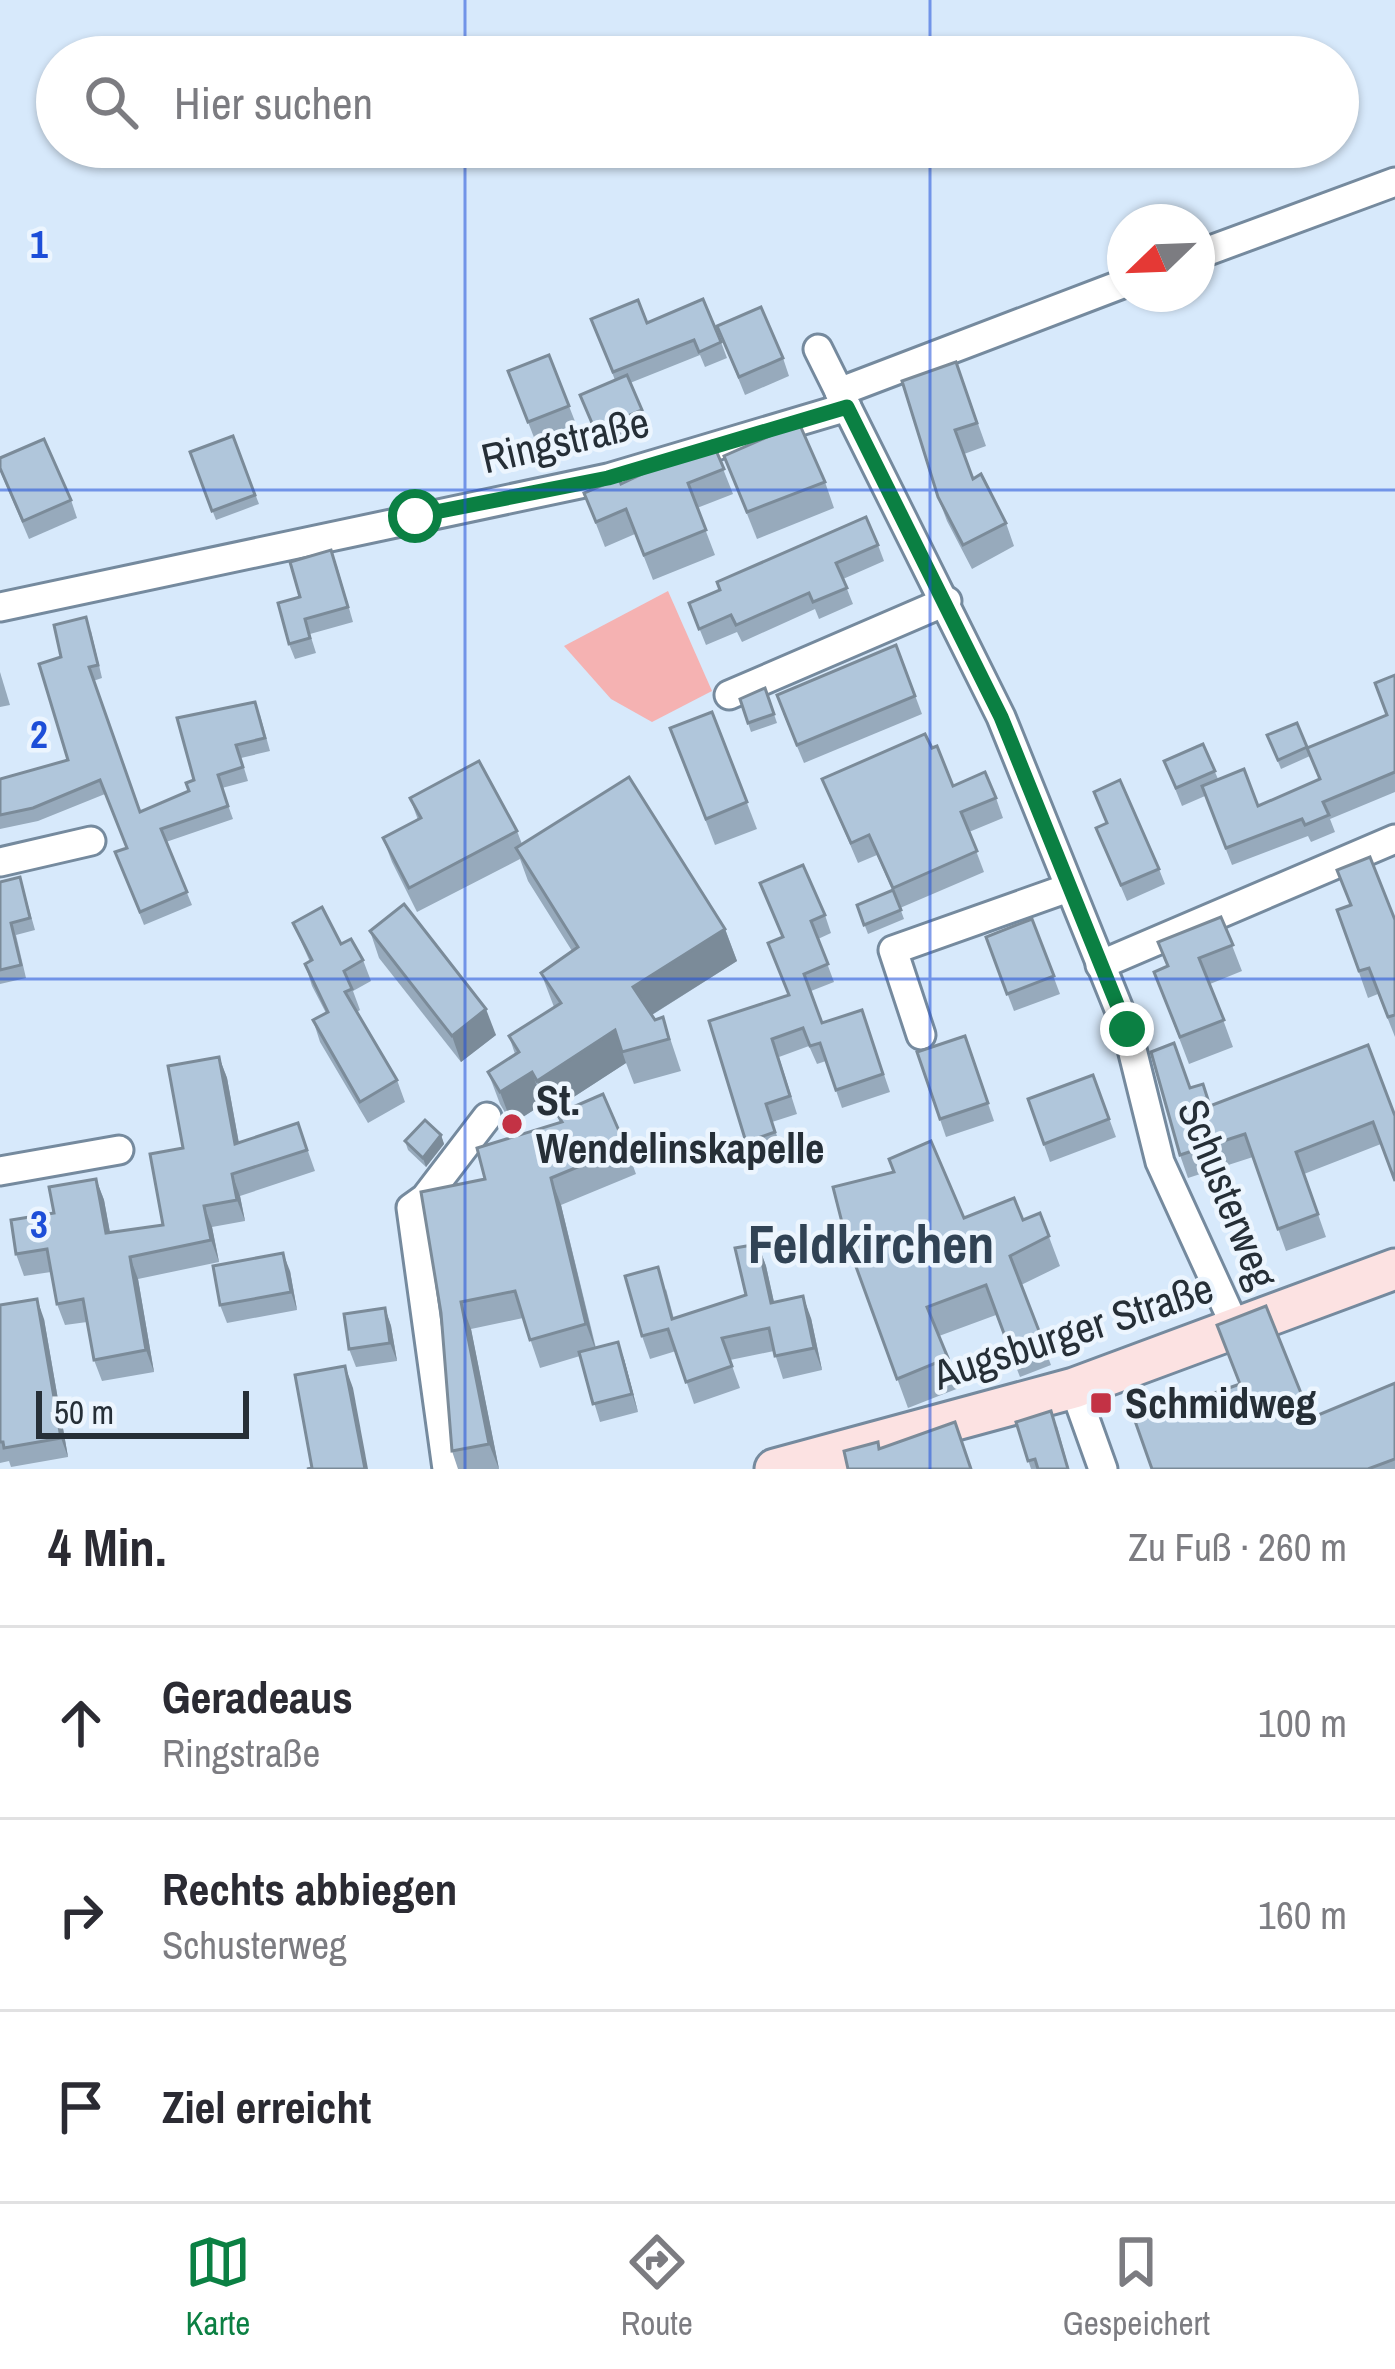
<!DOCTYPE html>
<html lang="de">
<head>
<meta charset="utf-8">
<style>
	body { margin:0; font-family:"Archivo Narrow",sans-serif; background:#f2f2f3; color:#2b2b33 }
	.compass { position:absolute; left:1107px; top:204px; width:108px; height:108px; border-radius:50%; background:#fff; box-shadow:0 3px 9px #0004; rotate:247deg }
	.scale { position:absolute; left:36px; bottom:30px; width:213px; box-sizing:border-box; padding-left:12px; border:6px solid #262f37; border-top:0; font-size:33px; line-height:42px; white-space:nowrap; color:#262f37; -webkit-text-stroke:9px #ecf5fe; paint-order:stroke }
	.stop { position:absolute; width:36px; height:36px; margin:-27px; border:9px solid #0b8043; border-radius:50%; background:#fff }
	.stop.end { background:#0b8043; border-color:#fff; box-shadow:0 3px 12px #0008 }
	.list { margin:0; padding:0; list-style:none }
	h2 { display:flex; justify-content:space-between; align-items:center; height:156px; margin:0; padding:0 48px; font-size:51px }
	h2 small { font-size:39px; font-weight:400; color:#7c7c81 }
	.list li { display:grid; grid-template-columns:78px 1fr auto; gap:36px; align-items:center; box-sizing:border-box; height:192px; padding:0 48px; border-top:3px solid #e1e1e2 }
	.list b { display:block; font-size:45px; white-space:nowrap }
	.list p { margin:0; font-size:39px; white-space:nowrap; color:#7c7c81 }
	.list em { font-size:39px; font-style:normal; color:#7c7c81 }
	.icon { flex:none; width:66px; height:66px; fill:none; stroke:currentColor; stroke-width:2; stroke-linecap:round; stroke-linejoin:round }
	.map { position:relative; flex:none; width:1395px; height:1469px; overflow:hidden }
	.search { position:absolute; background:#fff; box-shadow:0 3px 9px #0004; left:36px; right:36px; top:36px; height:132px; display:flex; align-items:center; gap:30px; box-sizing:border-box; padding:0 42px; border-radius:66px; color:#7c7c81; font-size:45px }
	.sheet { height:732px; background:#fff }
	nav { display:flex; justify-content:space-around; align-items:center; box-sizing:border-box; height:168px; border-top:3px solid #e1e1e2; background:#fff; font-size:33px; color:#7c7c81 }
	nav a { display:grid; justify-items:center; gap:6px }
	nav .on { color:#0b8043 }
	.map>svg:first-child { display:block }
	.green { fill:#f5b2b2 }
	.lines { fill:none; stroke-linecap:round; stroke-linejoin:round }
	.street-casing { stroke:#758a9e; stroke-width:33 }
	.secondary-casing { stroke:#758a9e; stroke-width:45 }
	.street { stroke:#fff; stroke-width:27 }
	.secondary { stroke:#fce2e2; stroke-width:39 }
	.wall { fill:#97aabc }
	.shaded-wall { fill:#7b8b99 }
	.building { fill:#b0c6db; stroke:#7b8b99; stroke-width:3 }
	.route { stroke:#0b8043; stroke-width:15 }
	.grid { fill:none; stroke:#1d4ed8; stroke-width:3; stroke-opacity:0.55 }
	.poi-dot { fill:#c33245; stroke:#ecf5fe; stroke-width:4.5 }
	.labels { text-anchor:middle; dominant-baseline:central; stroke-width:9; stroke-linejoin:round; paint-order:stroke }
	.street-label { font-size:42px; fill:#262f37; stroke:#ecf5fe }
	.poi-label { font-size:42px; font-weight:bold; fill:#262f37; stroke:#ecf5fe; text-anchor:start }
	.district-label { font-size:54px; font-weight:bold; fill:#314355; stroke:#ecf5fe }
	.grid-label { font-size:39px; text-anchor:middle; font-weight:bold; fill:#1d4ed8; stroke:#ecf5fe; stroke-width:9; stroke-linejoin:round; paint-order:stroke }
</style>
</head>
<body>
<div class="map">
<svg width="1395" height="1469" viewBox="0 0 1395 1469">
	<rect width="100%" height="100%" fill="#d7e9fb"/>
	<!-- green -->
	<path class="green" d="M668 591 712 691 652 722 611 699 564 646Z"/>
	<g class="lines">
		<defs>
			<g id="street">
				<path d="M1197 255 1395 182"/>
				<path d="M818 349 1001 717 1127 1029 1160 1162 1236 1328"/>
				<path d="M839 392 1125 283"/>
				<path d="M0 607 608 478 847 407"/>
				<path d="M729 695 947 601"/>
				<path d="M0 862 91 841"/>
				<path d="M1100 965 1395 839"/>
				<path d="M921 1035 893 950 1068 888"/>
				<path d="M0 1171 119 1150"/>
				<path d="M1074 1388 1103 1469"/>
				<path d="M447 1469 411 1208 425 1198 487 1117"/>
			</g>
			<path id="secondary" d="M775 1469 1074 1388 1395 1269"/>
		</defs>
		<!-- street casing -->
		<use href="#street" class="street-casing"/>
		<!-- secondary casing -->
		<use href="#secondary" class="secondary-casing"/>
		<!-- street -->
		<use href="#street" class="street"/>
		<!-- secondary -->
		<use href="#secondary" class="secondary"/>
	</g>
	<!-- wall -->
	<g class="wall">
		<path d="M591 319 647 323 721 342 727 358 705 367 700 355 630 383 649 428 601 448 580 395 615 380Z"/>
		<path d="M717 326 783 358 789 376 745 395Z"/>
		<path d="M549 355 576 424 535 440 508 371Z"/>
		<path d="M956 362 986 446 964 454 973 479 1006 523 1014 546 972 569 947 521 938 497Z"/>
		<path d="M233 436 259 504 216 520 190 452Z"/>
		<path d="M712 441 733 494 697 508 715 555 653 580 635 534 605 547 584 493 621 484Z"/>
		<path d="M724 456 825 482 834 508 757 539Z"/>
		<path d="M0 458 71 500 77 518 29 539 0 471Z"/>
		<path d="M878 545 884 561 843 579 853 604 819 619 815 609 742 642 737 632 706 645 689 603Z"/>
		<path d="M337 566 353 622 310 634 316 653 295 659 289 644 300 597Z"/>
		<path d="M91 631 102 678 93 681 140 812 189 791 194 780 260 715 270 751 241 758 248 781 222 788 233 819 166 842 192 905 144 925 115 852 127 848 105 794 38 821 0 829V779L68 760 61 657Z"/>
		<path d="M896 645 922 714 804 763 783 713Z"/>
		<path d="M0 672 10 705 0 707Z"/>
		<path d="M1395 675V792L1330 819 1335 832 1311 842 1308 836 1232 865 1205 796 1182 806 1164 761 1203 744 1218 779 1258 806 1319 780 1387 715Z"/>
		<path d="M765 688 777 723 751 732 740 699Z"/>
		<path d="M712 712 757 829 715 845 670 728Z"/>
		<path d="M1297 723 1310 756 1281 769 1267 735Z"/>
		<path d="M932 748 953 786 996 798 1003 818 969 832 984 872 900 908 904 919 868 934 857 905 892 890 877 855 858 863 822 779Z"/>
		<path d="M1094 792 1159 869 1165 884 1127 901 1096 828 1106 823Z"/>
		<path d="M410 798 517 831 522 844 725 929 737 961 652 1015 655 1020 663 1017 681 1071 634 1084 626 1063 549 1113 543 1104 512 1124 500 1104 488 1072 515 1054 509 1036 554 1007 541 973 572 951 528 881 520 859 417 912 392 862 383 838 418 820Z"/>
		<path d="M20 877 35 930 16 935 26 978 0 984V882Z"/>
		<path d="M760 883 825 915 831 933 818 939 834 982 811 991 822 1023 862 1010 890 1092 842 1108 826 1061 817 1064 809 1046 779 1057 797 1114 772 1122 782 1150 753 1160 709 1021 789 996 782 937Z"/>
		<path d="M1337 910 1395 920V1037L1378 994 1368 998Z"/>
		<path d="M1221 917 1242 971 1210 984 1233 1047 1189 1064 1154 972 1167 967Z"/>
		<path d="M1032 919 1060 994 1014 1011 986 937Z"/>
		<path d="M293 923 341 944 363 960 371 981 353 991 360 1010 357 1012 397 1080 405 1102 368 1123 320 1042 313 1020 326 1013 312 986 305 964 310 962Z"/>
		<path d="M370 931 496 1035 461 1062 379 958Z"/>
		<path d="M965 1036 994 1121 946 1137 917 1052Z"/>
		<path d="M1368 1045 1381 1144 1304 1174 1326 1237 1286 1251 1253 1157 1188 1178 1180 1155 1190 1088 1211 1105Z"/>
		<path d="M219 1057 227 1078 239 1143 298 1123 315 1171 240 1196 245 1221 212 1227 219 1262 138 1279 154 1372 102 1381 94 1360 87 1322 65 1325 57 1304 51 1272 24 1276 16 1254 54 1213 96 1179 104 1200 110 1232 163 1225 183 1148Z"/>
		<path d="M1093 1075 1116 1137 1050 1162 1028 1099Z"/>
		<path d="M557 1114 626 1147 636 1174 561 1205 596 1348 624 1359 638 1412 600 1422 580 1356 540 1368 523 1318 471 1329 499 1469H458L452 1451 441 1313 560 1123Z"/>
		<path d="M441 1135 444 1144 426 1167 408 1150 405 1141Z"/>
		<path d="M1040 1213 1060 1266 1021 1285 1051 1365 1020 1377 996 1315 939 1336 959 1388 908 1408 847 1242 964 1218 1023 1220Z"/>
		<path d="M758 1244 766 1266 774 1302 811 1318 822 1370 783 1379 774 1351 730 1360 740 1388 694 1404 676 1351 650 1359 642 1336 666 1289 674 1319 746 1295Z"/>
		<path d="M290 1271 297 1310 227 1323 220 1305Z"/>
		<path d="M0 1305 44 1319 68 1457 11 1467 9 1461 0 1463Z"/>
		<path d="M385 1308 391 1326 397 1361 356 1367 349 1349Z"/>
		<path d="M1217 1325 1311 1418 1395 1383V1469H1152L1239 1384Z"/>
		<path d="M1016 1422 1057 1426 1069 1469H1031Z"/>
	</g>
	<!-- shaded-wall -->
	<g class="shaded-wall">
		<path d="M725 929 737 961 645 1019 633 987Z"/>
		<path d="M486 1009 496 1035 461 1062 452 1036Z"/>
		<path d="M615 1030 626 1063 549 1113 537 1081Z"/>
		<path d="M219 1057 227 1078 243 1166 235 1144Z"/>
		<path d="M532 1072 543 1104 512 1124 500 1092Z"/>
		<path d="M441 1135 444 1144 426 1167 423 1158Z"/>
		<path d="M232 1174 240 1196 245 1221 237 1200Z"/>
		<path d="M551 1178 561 1205 596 1351 586 1324Z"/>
		<path d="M96 1179 104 1200 114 1255 106 1233Z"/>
		<path d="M204 1206 212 1227 219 1262 211 1240Z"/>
		<path d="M758 1244 766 1266 779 1325 771 1303Z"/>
		<path d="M283 1253 290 1271 297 1310 291 1292Z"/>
		<path d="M130 1257 138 1279 154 1372 146 1350Z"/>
		<path d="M803 1296 811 1318 822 1370 814 1348Z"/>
		<path d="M37 1299 44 1319 68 1457 61 1438Z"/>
		<path d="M461 1302 471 1329 499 1469 489 1444Z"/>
		<path d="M385 1308 391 1326 397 1361 390 1343Z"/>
		<path d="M618 1342 624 1359 638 1412 632 1394Z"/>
		<path d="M345 1366 353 1388 368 1469H365Z"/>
	</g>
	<!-- building -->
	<g class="building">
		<path d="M703 299 721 342 699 352 694 340 613 372 591 319 638 300 647 323Z"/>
		<path d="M761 307 783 358 739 377 717 326Z"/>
		<path d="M549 355 569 406 528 422 508 371Z"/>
		<path d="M956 362 977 423 955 430 973 479 981 474 1006 523 963 545 938 497 902 381Z"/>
		<path d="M627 375 642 410 595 430 580 395Z"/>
		<path d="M799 423 825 482 747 512 724 456Z"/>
		<path d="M233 436 255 495 212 511 190 452Z"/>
		<path d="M44 439 71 500 23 521 0 468V458Z"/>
		<path d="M712 441 724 469 688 483 706 530 644 555 626 509 596 522 584 493 619 478 621 484Z"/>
		<path d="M866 517 878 545 836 563 847 588 813 602 809 593 736 625 731 615 699 629 689 603 720 590 717 582Z"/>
		<path d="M331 550 348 607 305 619 310 638 289 644 278 603 300 597 290 562Z"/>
		<path d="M86 617 98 665 89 667 140 812 189 791 186 783 194 780 177 718 255 702 265 738 236 745 243 767 218 775 228 806 161 829 187 892 140 912 115 852 127 848 100 780 33 808 0 815V779L68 760 39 664 61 657 54 625Z"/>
		<path d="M896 645 915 696 797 745 777 695Z"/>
		<path d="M1395 675V772L1323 802 1329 815 1305 825 1302 819 1226 848 1202 786 1244 769 1258 806 1320 779 1307 748 1387 715 1375 683Z"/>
		<path d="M765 688 774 714 748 723 740 699Z"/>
		<path d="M712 712 747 802 706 819 670 728Z"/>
		<path d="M1297 723 1307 747 1278 760 1267 735Z"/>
		<path d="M925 734 932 748 937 746 953 786 985 772 996 798 961 812 977 851 893 888 869 835 851 843 822 779Z"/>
		<path d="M1203 744 1215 771 1176 788 1164 761Z"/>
		<path d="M479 761 517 831 409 888 383 838 421 818 410 798Z"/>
		<path d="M629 777 725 929 633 987 655 1020 663 1017 669 1039 622 1052 615 1030 537 1081 532 1072 500 1092 488 1072 519 1052 509 1036 561 1003 541 973 578 947 516 848Z"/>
		<path d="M1120 780 1159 869 1121 885 1096 828 1107 823 1094 792Z"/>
		<path d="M1370 857 1395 920V1015L1388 1017 1369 968 1359 971 1337 910 1351 905 1337 870Z"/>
		<path d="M803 865 825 915 811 921 828 964 804 974 822 1023 862 1010 883 1074 836 1090 820 1043 810 1046 803 1028 772 1039 790 1096 766 1104 775 1132 746 1142 709 1021 789 995 768 943 783 937 760 883Z"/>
		<path d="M20 877 30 918 11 923 21 965 0 970V882Z"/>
		<path d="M893 890 901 910 864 925 857 905Z"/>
		<path d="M404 904 486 1009 452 1036 370 931Z"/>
		<path d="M322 907 341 944 351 939 363 960 344 971 352 989 345 992 397 1080 360 1102 313 1020 328 1012 305 964 312 960 293 923Z"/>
		<path d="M1221 917 1233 945 1199 958 1224 1020 1180 1037 1154 972 1168 966 1158 942Z"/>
		<path d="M1032 919 1054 976 1007 994 986 937Z"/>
		<path d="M965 1036 988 1103 940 1119 917 1052Z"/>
		<path d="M1174 1043 1190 1088 1203 1084 1210 1106 1368 1045 1395 1116V1181L1373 1122 1296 1152 1318 1214 1278 1229 1245 1134 1180 1155 1151 1052Z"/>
		<path d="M219 1057 235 1144 298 1123 307 1150 232 1174 237 1200 204 1206 211 1240 130 1257 146 1350 94 1360 83 1299 57 1304 47 1249 16 1254 11 1220 54 1213 49 1187 96 1179 106 1233 163 1225 150 1154 183 1148 168 1066Z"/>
		<path d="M1093 1075 1109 1119 1044 1144 1028 1099Z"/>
		<path d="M603 1094 626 1147 551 1178 586 1324 530 1340 515 1291 461 1302 489 1444 452 1451 441 1313 421 1192 485 1179 477 1148 562 1122 557 1114Z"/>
		<path d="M425 1120 441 1135 423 1158 405 1141Z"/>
		<path d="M931 1141 964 1218 1014 1198 1023 1220 1040 1213 1049 1236 1010 1256 1041 1336 1009 1347 986 1285 927 1307 948 1358 897 1379 847 1242 833 1187 894 1172 889 1159Z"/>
		<path d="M758 1244 771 1303 803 1296 814 1348 775 1356 769 1328 722 1338 732 1366 686 1382 668 1329 642 1336 625 1276 658 1267 672 1319 746 1295 735 1248Z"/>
		<path d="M283 1253 291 1292 220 1305 213 1266Z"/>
		<path d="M37 1299 61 1438 4 1448 3 1442H0V1305Z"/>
		<path d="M1266 1306 1311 1418 1395 1383V1459L1368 1469H1152L1135 1421 1240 1384 1217 1325Z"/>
		<path d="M385 1308 390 1343 349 1349 344 1314Z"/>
		<path d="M618 1342 632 1394 593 1404 579 1352Z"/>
		<path d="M345 1366 365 1469H307L312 1468 295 1375Z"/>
		<path d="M1051 1411 1068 1469H1038L1035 1459 1028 1461 1016 1422Z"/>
		<path d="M955 1422 971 1469H848L844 1451 878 1442 879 1449Z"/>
	</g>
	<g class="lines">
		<!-- route -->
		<path class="route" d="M415 516 608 478 847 407 1001 717 1127 1029"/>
	</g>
	<!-- grid -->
	<path class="grid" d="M465 0V57M930 0V57M465 147V1469M930 147V1469M0 490H1395M0 979H1395"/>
	<!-- markers -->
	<g class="poi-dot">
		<circle cx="512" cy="1124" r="12"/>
		<rect x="1089" y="1391" width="24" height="24" rx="6"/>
	</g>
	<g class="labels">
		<!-- street labels -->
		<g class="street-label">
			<text transform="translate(565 440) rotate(-13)">Ringstraße</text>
			<text transform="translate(1228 1194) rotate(68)">Schusterweg</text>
			<text transform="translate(1073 1331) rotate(-18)">Augsburger Straße</text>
		</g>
		<!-- poi labels -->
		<g class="poi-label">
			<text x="536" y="1100">St.<tspan x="536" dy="48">Wendelinskapelle</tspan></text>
			<text x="1125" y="1403">Schmidweg</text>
		</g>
		<!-- district labels -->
		<g class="district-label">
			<text x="871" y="1243">Feldkirchen</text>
		</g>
	</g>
	<g class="grid-label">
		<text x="39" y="258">1</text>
		<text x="39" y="748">2</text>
		<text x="39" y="1238">3</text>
	</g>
</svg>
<svg class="compass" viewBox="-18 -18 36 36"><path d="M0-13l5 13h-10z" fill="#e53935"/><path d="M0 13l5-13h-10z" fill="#7c7c81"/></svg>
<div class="scale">50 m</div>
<div class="stop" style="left:415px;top:516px"></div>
<div class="stop end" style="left:1127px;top:1029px"></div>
<div class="search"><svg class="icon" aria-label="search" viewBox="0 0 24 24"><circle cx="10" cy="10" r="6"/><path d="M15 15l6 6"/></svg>Hier suchen</div>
</div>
<section class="sheet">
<h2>4 Min.<small>Zu Fuß · 260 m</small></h2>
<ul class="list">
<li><svg class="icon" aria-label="ahead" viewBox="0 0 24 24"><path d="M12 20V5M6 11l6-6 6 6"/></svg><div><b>Geradeaus</b><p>Ringstraße</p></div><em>100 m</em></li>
<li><svg class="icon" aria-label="right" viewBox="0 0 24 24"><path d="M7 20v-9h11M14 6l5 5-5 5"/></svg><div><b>Rechts abbiegen</b><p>Schusterweg</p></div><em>160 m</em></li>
<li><svg class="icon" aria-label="arrive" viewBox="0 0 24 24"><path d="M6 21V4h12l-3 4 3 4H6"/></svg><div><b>Ziel erreicht</b></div></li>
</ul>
</section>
<nav>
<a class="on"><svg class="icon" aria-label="map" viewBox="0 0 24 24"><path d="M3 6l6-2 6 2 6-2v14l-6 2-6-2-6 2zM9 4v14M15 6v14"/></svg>Karte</a>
<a><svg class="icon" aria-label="directions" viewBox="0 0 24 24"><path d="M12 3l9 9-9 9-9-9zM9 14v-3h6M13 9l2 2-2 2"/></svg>Route</a>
<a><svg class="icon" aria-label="saved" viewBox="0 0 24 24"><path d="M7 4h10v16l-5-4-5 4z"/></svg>Gespeichert</a>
</nav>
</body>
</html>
